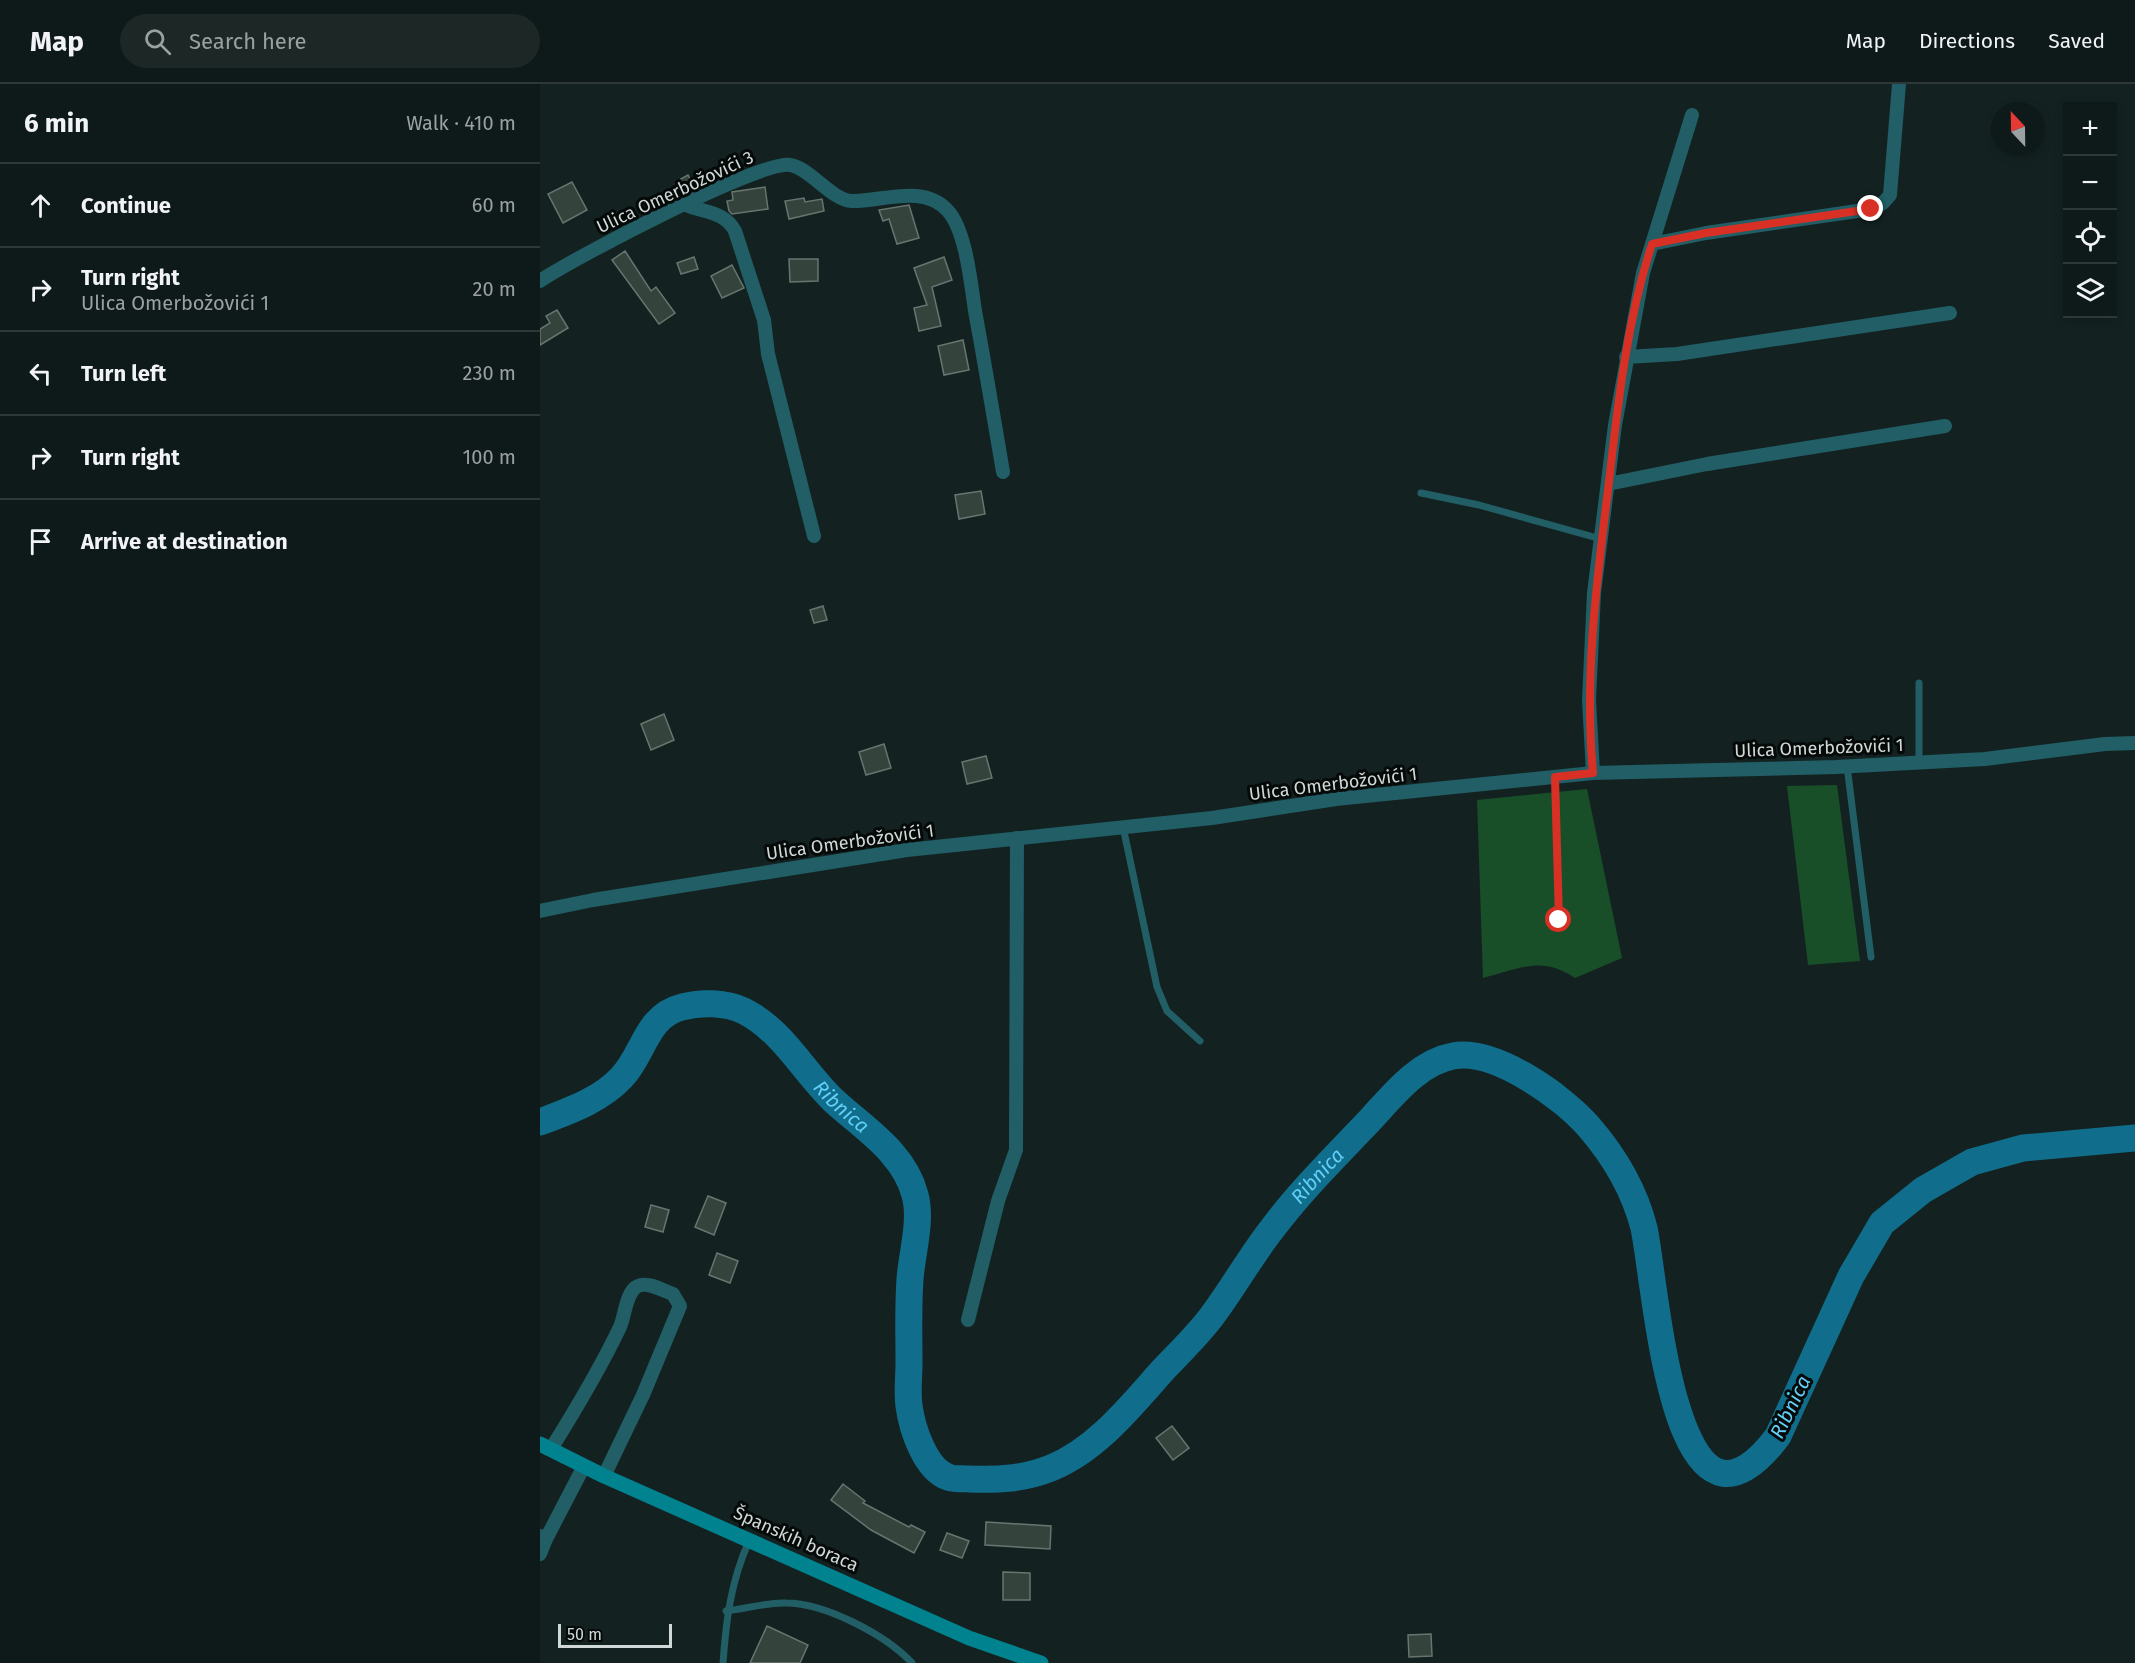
<!DOCTYPE html>
<html lang="en">
<head>
<meta charset="utf-8">
<style>
	body { margin:0; font-family:"Fira Sans",sans-serif; background:#1c2726; color:#f1f3f6 }
	.controls { position:absolute; right:18px; top:18px; display:grid; overflow:hidden; border-radius:0px; box-shadow:0 3px 9px #0003 }
	.controls button { width:54px; height:54px; display:grid; place-items:center; padding:0; border:0; border-bottom:2px solid #2e3838; background:#0e1a19; color:#f1f3f6; font:30px sans-serif }
	.compass { position:absolute; left:1451px; top:18px; width:54px; height:54px; border-radius:50%; background:#0e1a19; box-shadow:0 3px 9px #0003; rotate:338deg }
	.scale { position:absolute; left:18px; bottom:15px; width:114px; box-sizing:border-box; padding-left:6px; border:3px solid #d0d9d8; border-top:0; font-size:16px; line-height:21px; white-space:nowrap; color:#d0d9d8; -webkit-text-stroke:4px #050a09; paint-order:stroke }
	.stop { position:absolute; width:18px; height:18px; margin:-14px; border:4px solid #d93025; border-radius:50%; background:#fff }
	.stop.end { background:#d93025; border-color:#fff; box-shadow:0 2px 6px #0008 }
	.list { margin:0; padding:0; list-style:none }
	h2 { display:flex; justify-content:space-between; align-items:center; height:78px; margin:0; padding:0 24px; font-size:26px }
	h2 small { font-size:20px; font-weight:400; color:#9ba1a2 }
	.list li { display:grid; grid-template-columns:39px 1fr auto; gap:18px; align-items:center; box-sizing:border-box; height:84px; padding:0 24px; border-top:2px solid #2e3838 }
	.list b { display:block; font-size:22px; white-space:nowrap }
	.list p { margin:0; font-size:20px; white-space:nowrap; color:#9ba1a2 }
	.list em { font-size:20px; font-style:normal; color:#9ba1a2 }
	.icon { flex:none; width:33px; height:33px; fill:none; stroke:currentColor; stroke-width:2; stroke-linecap:round; stroke-linejoin:round }
	.map { position:relative; flex:none; width:1595px; height:1579px; overflow:hidden }
	header { display:flex; align-items:center; gap:36px; box-sizing:border-box; height:84px; padding:0 30px; background:#0e1a19; border-bottom:2px solid #2e3838 }
	header strong { font-size:28px }
	nav { display:flex; gap:33px; margin-inline-start:auto; font-size:21px }
	.search { width:420px; height:54px; background:#1c2726; display:flex; align-items:center; gap:15px; box-sizing:border-box; padding:0 21px; border-radius:33px; color:#9ba1a2; font-size:22px }
	main { display:flex }
	aside { flex:1; background:#0e1a19 }
	.map>svg:first-child { display:block }
	.green { fill:#184f29 }
	.lines { fill:none; stroke-linecap:round; stroke-linejoin:round }
	.river { stroke:#106e8c; stroke-width:27 }
	.building { fill:#35433d; stroke:#66766f; stroke-width:1.5 }
	.service { stroke:#215e66; stroke-width:7 }
	.minor { stroke:#215e66; stroke-width:14 }
	.secondary { stroke:#00828f; stroke-width:15 }
	.route { stroke:#d93025; stroke-width:8 }
	.labels { text-anchor:middle; dominant-baseline:central; stroke-width:6; stroke-linejoin:round; paint-order:stroke }
	.street-label { font-size:18px; fill:#d0d9d8; stroke:#050a09 }
	.water-label { font-size:20px; font-style:italic; fill:#62cff9; stroke:#050a09 }
</style>
</head>
<body>
<header>
<strong>Map</strong>
<div class="search"><svg class="icon" aria-label="search" viewBox="0 0 24 24"><circle cx="10" cy="10" r="6"/><path d="M15 15l6 6"/></svg>Search here</div>
<nav><a>Map</a><a>Directions</a><a>Saved</a></nav>
</header>
<main>
<aside>
<h2>6 min<small>Walk · 410 m</small></h2>
<ul class="list">
<li><svg class="icon" aria-label="ahead" viewBox="0 0 24 24"><path d="M12 20V5M6 11l6-6 6 6"/></svg><div><b>Continue</b></div><em>60 m</em></li>
<li><svg class="icon" aria-label="right" viewBox="0 0 24 24"><path d="M7 20v-9h11M14 6l5 5-5 5"/></svg><div><b>Turn right</b><p>Ulica Omerbožovići 1</p></div><em>20 m</em></li>
<li><svg class="icon" aria-label="left" viewBox="0 0 24 24"><path d="M17 20v-9H6M10 6l-5 5 5 5"/></svg><div><b>Turn left</b></div><em>230 m</em></li>
<li><svg class="icon" aria-label="right" viewBox="0 0 24 24"><path d="M7 20v-9h11M14 6l5 5-5 5"/></svg><div><b>Turn right</b></div><em>100 m</em></li>
<li><svg class="icon" aria-label="arrive" viewBox="0 0 24 24"><path d="M6 21V4h12l-3 4 3 4H6"/></svg><div><b>Arrive at destination</b></div></li>
</ul>
</aside>
<div class="map">
<svg width="1595" height="1579" viewBox="0 0 1595 1579">
	<rect width="100%" height="100%" fill="#132221"/>
	<!-- green -->
	<g class="green">
		<path d="M1297 701 1320 877 1268 881 1247 702Z"/>
		<path d="M1047 705 1082 874 1035 894C1001 871 980 885 943 894L937 716Z"/>
	</g>
	<g class="lines">
		<!-- river -->
		<path class="river" id="s1" d="M0 1038C29 1027 61 1016 82 993 104 970 106 932 142 923 160 918 186 918 204 927 243 947 263 987 293 1016 323 1044 364 1068 375 1111 382 1136 372 1169 370 1195 368 1223 369 1251 369 1279 369 1293 367 1308 369 1322 372 1344 385 1385 408 1393 414 1396 422 1394 429 1395 458 1396 484 1395 511 1384 556 1366 591 1322 622 1287 639 1269 657 1252 672 1232 693 1204 710 1173 732 1145 761 1106 797 1071 831 1035 853 1011 879 978 913 972 955 964 1023 1013 1049 1043 1075 1073 1094 1105 1104 1144 1116 1199 1133 1492 1238 1352L1311 1192 1342 1139 1383 1106 1432 1078 1483 1064 1595 1054"/>
	</g>
	<!-- building -->
	<g class="building">
		<path d="M148 91 155 105 143 111 137 97Z"/>
		<path d="M32 98 47 126 23 139 8 110Z"/>
		<path d="M225 103 228 125 192 130 189 127 187 117 193 116 192 108Z"/>
		<path d="M264 114 265 118 282 115 284 127 249 135 245 117Z"/>
		<path d="M369 121 379 154 357 160 349 135 343 137 339 126Z"/>
		<path d="M85 167 111 207 116 203 135 229 119 240 72 176Z"/>
		<path d="M154 173 158 185 141 190 137 179Z"/>
		<path d="M404 173 412 196 392 203 401 242 379 247 374 224 387 221 374 184Z"/>
		<path d="M249 175H278V197L250 198Z"/>
		<path d="M192 181 204 204 182 214 171 192Z"/>
		<path d="M17 226 28 244 0 261V245L10 239 6 232Z"/>
		<path d="M423 256 429 286 404 291 398 262Z"/>
		<path d="M441 407 445 430 419 435 415 411Z"/>
		<path d="M283 522 287 536 274 539 270 526Z"/>
		<path d="M124 630 134 656 111 666 101 640Z"/>
		<path d="M344 660 351 684 326 691 319 668Z"/>
		<path d="M446 672 452 694 427 700 422 678Z"/>
		<path d="M168 1112 186 1119 174 1151 155 1143Z"/>
		<path d="M111 1121 129 1126 123 1148 105 1143Z"/>
		<path d="M177 1169 198 1177 190 1199 169 1191Z"/>
		<path d="M632 1342 649 1364 633 1376 616 1354Z"/>
		<path d="M303 1400 325 1417 323 1419 369 1443 371 1441 385 1448 374 1469 331 1446 291 1416Z"/>
		<path d="M446 1438 511 1442 510 1465 445 1461Z"/>
		<path d="M407 1449 429 1457 422 1474 400 1466Z"/>
		<path d="M463 1488 490 1489V1516H463Z"/>
		<path d="M227 1542 268 1561 260 1579H210Z"/>
		<path d="M891 1550 892 1572 869 1573 868 1551Z"/>
	</g>
	<g class="lines">
		<!-- service -->
		<g class="service">
			<path d="M881 409 939 421 1061 455"/>
			<path d="M1379 679V599"/>
			<path d="M1307 682 1331 873"/>
			<path d="M1015 693 1019 836"/>
			<path d="M583 743 617 903 627 927 660 957"/>
			<path d="M186 1527C206 1525 227 1518 246 1519 285 1519 346 1551 372 1579"/>
			<path d="M183 1579C186 1536 191 1497 209 1457"/>
		</g>
		<!-- minor -->
		<g class="minor">
			<path d="M146 121C165 129 184 127 195 147L224 236 228 270 274 452"/>
			<path d="M1112 160 1166 149 1331 125 1343 119 1350 111 1359 0"/>
			<path d="M0 197C32 175 220 76 250 81 269 83 291 116 312 117 340 118 384 99 408 127 426 147 431 200 435 227 445 281 454 335 463 388"/>
			<path d="M1086 273 1137 270 1410 229"/>
			<path d="M1068 400 1167 380 1405 342"/>
			<path d="M1053 689 1049 616 1054 509 1075 341 1103 189 1152 31"/>
			<path d="M0 827 53 816 367 766 672 734 796 715 1053 689 1296 683 1445 675 1565 660 1595 659"/>
			<path d="M428 1236 458 1117 476 1066 477 754"/>
			<path d="M11 1365C36 1325 60 1285 80 1243 85 1232 86 1207 98 1202 107 1197 124 1207 133 1210L140 1222 103 1311 64 1392"/>
			<path d="M0 1452 6 1455 0 1470"/>
			<path d="M6 1455 44 1382"/>
		</g>
		<!-- secondary -->
		<path class="secondary" d="M0 1360 64 1392 429 1554 501 1579"/>
	</g>
	<g class="lines">
		<!-- route -->
		<path class="route" d="M1019 836 1015 693 1053 689C1044 591 1057 495 1069 398 1078 319 1087 236 1112 160L1166 149 1331 125"/>
	</g>
	<g class="labels">
		<!-- street labels -->
		<g class="street-label">
			<text transform="translate(135 108) rotate(-25)">Ulica Omerbožovići 3</text>
			<text transform="translate(1279 664) rotate(-2)">Ulica Omerbožovići 1</text>
			<text transform="translate(793 700) rotate(-7)">Ulica Omerbožovići 1</text>
			<text transform="translate(310 758) rotate(-8)">Ulica Omerbožovići 1</text>
			<text transform="translate(256 1455) rotate(24)">Španskih boraca</text>
		</g>
		<!-- water labels -->
		<g class="water-label">
			<text stroke="none"><textPath href="#s1" startOffset="390">Ribnica</textPath></text>
			<text stroke="none"><textPath href="#s1" startOffset="1306">Ribnica</textPath></text>
			<text transform="translate(1250 1323) rotate(-64)">Ribnica</text>
		</g>
	</g>
</svg>
<div class="controls">
<button>+</button>
<button>−</button>
<button><svg class="icon" aria-label="locate" viewBox="0 0 24 24"><circle cx="12" cy="12" r="6"/><path d="M12 2v4M12 18v4M2 12h4M18 12h4"/></svg></button>
<button><svg class="icon" aria-label="layers" viewBox="0 0 24 24"><path d="M12 4l9 5-9 5-9-5zM3 14l9 5 9-5"/></svg></button>
</div>
<svg class="compass" viewBox="-18 -18 36 36"><path d="M0-13l5 13h-10z" fill="#e53935"/><path d="M0 13l5-13h-10z" fill="#9ba1a2"/></svg>
<div class="scale">50 m</div>
<div class="stop" style="left:1019px;top:836px"></div>
<div class="stop end" style="left:1331px;top:125px"></div>
</div>
</main>
</body>
</html>
